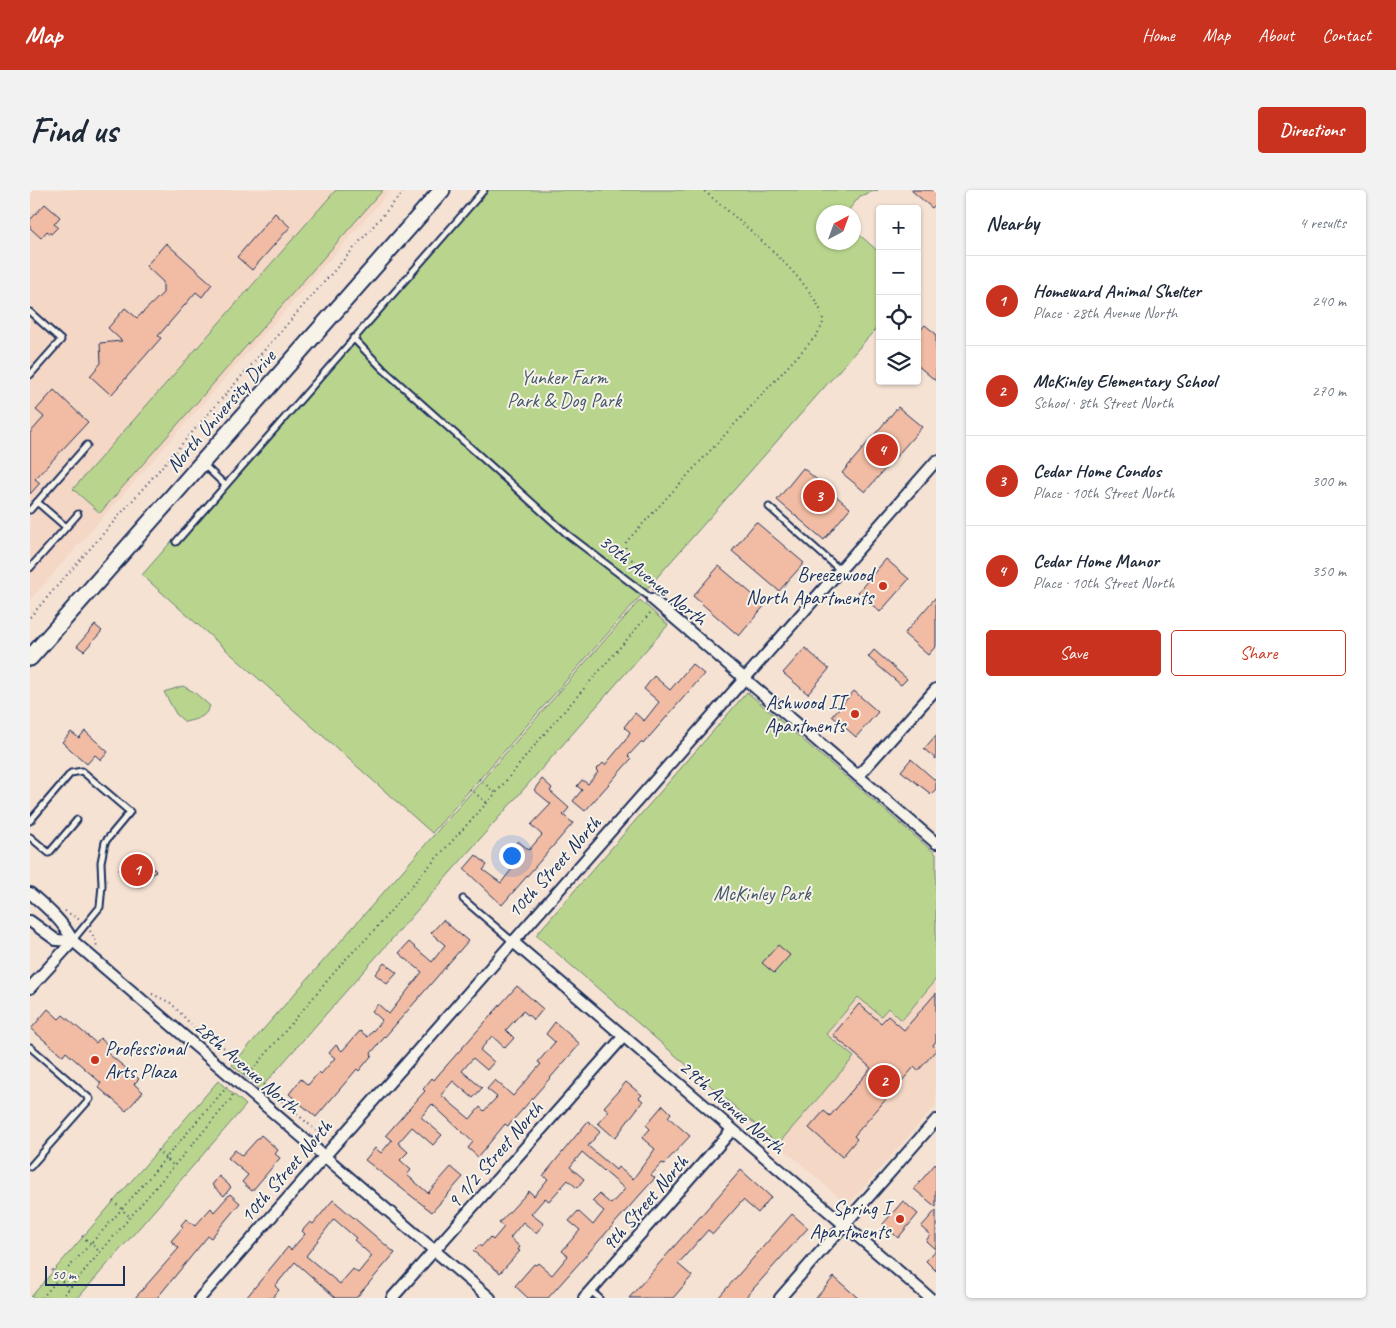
<!DOCTYPE html>
<html lang="en">
<head>
<meta charset="utf-8">
<style>
	body { margin:0; font-family:Caveat,sans-serif; background:#f2f2f3; color:#1f2937 }
	.controls { position:absolute; right:15px; top:15px; display:grid; overflow:hidden; border-radius:5px; box-shadow:0 1px 4px #0004 }
	.controls button { width:45px; height:45px; display:grid; place-items:center; padding:0; border:0; border-bottom:1px solid #e0e1e3; background:#fff; color:#1f2937; font:25px sans-serif }
	.compass { position:absolute; left:786px; top:15px; width:45px; height:45px; border-radius:50%; background:#fff; box-shadow:0 1px 4px #0004; rotate:41deg }
	.scale { position:absolute; left:15px; bottom:12px; width:80px; box-sizing:border-box; padding-left:5px; border:2px solid #1b2f5e; border-top:0; font-size:14px; line-height:18px; white-space:nowrap; color:#1b2f5e; -webkit-text-stroke:4px #f7f3e8; paint-order:stroke }
	.you { position:absolute; left:481px; top:665px; width:18px; height:18px; margin:-12px; border:4px solid #fff; border-radius:50%; background:#1a73e8; box-shadow:0 0 0 8px #1a73e833 }
	.badge { display:grid; place-items:center; width:32px; height:32px; border-radius:50%; background:#c8321e; color:#fff; font-size:16px; font-weight:700 }
	.pin { position:absolute; translate:-50% -50%; border:2px solid #fff; box-shadow:0 1px 5px #0006 }
	.list { margin:0; padding:0; list-style:none }
	h2 { display:flex; justify-content:space-between; align-items:center; height:65px; margin:0; padding:0 20px; font-size:21px }
	h2 small { font-size:16px; font-weight:400; color:#747a83 }
	.list li { display:grid; grid-template-columns:32px 1fr auto; gap:15px; align-items:center; box-sizing:border-box; height:90px; padding:0 20px; border-top:1px solid #e0e1e3 }
	.list b { display:block; font-size:19px; white-space:nowrap }
	.list p { margin:0; font-size:16px; white-space:nowrap; color:#747a83 }
	.list em { font-size:16px; font-style:normal; color:#747a83 }
	.actions { display:flex; gap:10px; padding:15px 20px }
	.actions a { flex:1; padding:11px 0; border:1px solid #c8321e; border-radius:5px; text-align:center; font-size:18px; color:#c8321e }
	.actions .main { background:#c8321e; color:#fff }
	.icon { flex:none; width:28px; height:28px; fill:none; stroke:currentColor; stroke-width:2; stroke-linecap:round; stroke-linejoin:round }
	.map { position:relative; flex:none; width:906px; height:1108px; overflow:hidden; border-radius:5px }
	header { display:flex; align-items:center; gap:30px; box-sizing:border-box; height:70px; padding:0 25px; background:#c8321e; color:#fff }
	header strong { font-size:24px }
	nav { display:flex; gap:28px; margin-inline-start:auto; font-size:18px }
	.intro { display:flex; align-items:center; justify-content:space-between; box-sizing:border-box; height:120px; padding:0 30px }
	h1 { margin:0; font-size:35px }
	.button { padding:12px 22px; border-radius:5px; background:#c8321e; color:#fff; font-size:18px; font-weight:700 }
	main { display:flex; gap:30px; padding:0 30px }
	aside { flex:1; background:#fff; border-radius:5px; box-shadow:0 1px 4px #0004 }
	.map>svg:first-child { display:block }
	.built { fill:#f4d7c5 }
	.green { fill:#b9d58d; stroke:#6a8276 }
	.building { fill:#f1bca3; stroke:#1b2f5e; fill-rule:evenodd }
	.lines { fill:none; stroke-linecap:round; stroke-linejoin:round }
	.service-casing { stroke:#1b2f5e; stroke-width:9 }
	.minor-casing { stroke:#1b2f5e; stroke-width:14 }
	.secondary-casing { stroke:#1b2f5e; stroke-width:19 }
	.path { stroke:#1b2f5e; stroke-width:2; stroke-dasharray:1 4; stroke-linecap:butt }
	.service { stroke:#f7f3e8; stroke-width:5 }
	.minor { stroke:#f7f3e8; stroke-width:10 }
	.secondary { stroke:#f7f3e8; stroke-width:15 }
	.poi-dot { fill:#c8321e; stroke:#f7f3e8; stroke-width:2 }
	.labels { text-anchor:middle; dominant-baseline:central; stroke-width:4; stroke-linejoin:round; paint-order:stroke }
	.park-label { font-size:20px; fill:#42586a; stroke:#f7f3e8 }
	.street-label { font-size:20px; fill:#1b2f5e; stroke:#f7f3e8 }
	.poi-label { font-size:20px; fill:#1b2f5e; stroke:#f7f3e8; text-anchor:end }
</style>
</head>
<body>
<header>
<strong>Map</strong>
<nav><a>Home</a><a>Map</a><a>About</a><a>Contact</a></nav>
</header>
<div class="intro"><h1>Find us</h1><a class="button">Directions</a></div>
<main>
<div class="map">
<svg width="906" height="1108" viewBox="0 0 906 1108">
	<rect width="100%" height="100%" fill="#f5e2d3"/>
	<filter id="ink" filterUnits="userSpaceOnUse"><feTurbulence type="fractalNoise" baseFrequency=".02" numOctaves="2"/><feDisplacementMap in="SourceGraphic" scale="10" xChannelSelector="R" yChannelSelector="G"/><feConvolveMatrix kernelMatrix="1 2 1 2 8 2 1 2 1" color-interpolation-filters="sRGB"/></filter>
	<g filter="url(#ink)">
		<!-- built -->
		<g class="built">
			<path d="M0 0H361L0 410Z"/>
			<path d="M906 789V915L818 1015 748 954 823 867 796 844 828 807 851 825 858 818 872 830Z"/>
		</g>
		<!-- green -->
		<g class="green">
			<path d="M306 0H353L70 323 43 299Z"/>
			<path d="M450 0H848L830 6 817 22H794V52H824V40L850 63V134L402 643 112 385Z"/>
			<path d="M610 410 638 435 230 899 202 875Z"/>
			<path d="M153 496 164 502 180 516C175 528 167 529 155 532L146 524 134 502Z"/>
			<path d="M717 502 906 664V789L872 830 858 818 851 826 828 807 796 844 824 867 748 954 506 745Z"/>
			<path d="M188 891 216 915 48 1108H0Z"/>
		</g>
		<!-- building -->
		<g class="building">
			<path d="M881 0H906V14L902 18Z"/>
			<path d="M15 14 30 27 24 34 28 37 21 44 17 41 11 48 0 38V30Z"/>
			<path d="M245 23 260 37 222 80 207 67Z"/>
			<path d="M136 53 182 94 172 107 166 102 128 146 131 148 81 205 60 186 71 173 70 153 92 151 78 138 95 118 107 128 133 103V92L116 76Z"/>
			<path d="M895 135 906 144V191L887 175V144Z"/>
			<path d="M24 200 58 232 5 289 10 293 0 304V243L14 227 6 220Z"/>
			<path d="M868 217 892 237 835 302 812 283Z"/>
			<path d="M773 278 820 318 794 350 747 310Z"/>
			<path d="M726 332 774 373 749 401 702 361Z"/>
			<path d="M856 369 879 389 850 422 828 402Z"/>
			<path d="M689 376 735 415 709 446 663 406Z"/>
			<path d="M906 407V456L898 465 874 444Z"/>
			<path d="M65 435 72 441 54 461 47 456Z"/>
			<path d="M775 458 799 479 778 504 753 483Z"/>
			<path d="M844 460 877 489 871 495 838 467Z"/>
			<path d="M662 474 674 484 613 554 611 552 598 566 601 569 555 621 543 611 552 600 547 596 552 590 558 594 568 582 566 580 573 573 575 575 595 551 600 542 594 537 605 523 614 531 629 512 614 499 624 486 640 500Z"/>
			<path d="M824 501 848 522 826 547 802 526Z"/>
			<path d="M55 541 78 562 71 570 65 565 57 574 32 552 41 542 49 548Z"/>
			<path d="M906 545V569L894 559Z"/>
			<path d="M881 569 906 591V599L901 604 871 581Z"/>
			<path d="M512 589 522 598 520 601 539 618 533 625 543 633 472 715 434 679 446 665 457 675 453 680 471 693 492 666 482 657 488 651 499 660 512 645 501 635 521 614 504 600Z"/>
			<path d="M105 662 126 681 110 698 89 680Z"/>
			<path d="M413 730 438 751 341 863 342 865 329 881 327 879 286 927 259 904 271 889 278 895 289 882 291 884 305 868 299 863 306 855 312 861 330 841 338 847 352 830 342 821 348 814 359 824 392 782 369 763 379 752 402 772 415 755 401 743Z"/>
			<path d="M748 755 760 765 744 783 732 773Z"/>
			<path d="M354 773 367 783 357 794 345 784Z"/>
			<path d="M487 796 513 819 504 830 493 821 476 840 484 848 475 858 462 846 450 860 464 872 457 880 443 868 432 881 452 898 443 908 423 891 411 905 440 929 450 917 454 921 467 907 457 899 465 890 483 906 511 874 508 872 525 852 516 844 525 832 550 854 478 936 475 934 448 967 438 958 443 952 402 914 391 927 412 945 403 955 382 937 368 953 378 962 370 970 381 980 377 985 398 1003 421 977 433 987 402 1022 335 970 345 958 351 963 362 950 356 945 395 901 393 899 402 888 404 890 409 884Z"/>
			<path d="M906 803V851L903 855 906 860 888 881 884 877 824 946 827 949 812 967 779 938 794 921 800 926 841 878 803 845 829 814 851 833 858 826 874 840Z"/>
			<path d="M18 819 29 829 33 825 66 853 70 848 79 856 75 861 109 889 104 894 113 902 96 921 68 897 71 893 36 862 33 866 1 839Z"/>
			<path d="M596 892 612 905 609 908 613 911 585 948 568 933 579 921 574 917Z"/>
			<path d="M633 915 641 923 638 927 660 946 634 974 632 973 621 985 625 988 518 1108H498L485 1096 504 1074 506 1075 508 1073 522 1085 538 1066 532 1061 550 1040 539 1031 548 1021 563 1035 574 1021 562 1011 569 1004 581 1014 595 999 552 962 540 977 554 989 547 998 538 990 519 1011 515 1008 501 1024 514 1034 506 1043 493 1032 480 1048 490 1057 488 1060 490 1061 470 1083 443 1061 449 1055 451 1057 460 1047 463 1050 474 1037 469 1033 499 1001 504 1006 518 989 513 986 558 931 570 942 558 956 586 980 588 977 603 989 625 959 612 948 620 939 616 935Z"/>
			<path d="M231 945 248 960 245 964 250 968 222 1001 212 992 218 985 198 968 205 960 212 966Z"/>
			<path d="M906 973V1017L884 999Z"/>
			<path d="M711 980 741 1007 728 1023 713 1010 683 1044 678 1040 648 1074 662 1086 643 1108H599Z"/>
			<path d="M189 986 201 997 194 1006 182 995Z"/>
			<path d="M200 1004 210 1013 181 1048 178 1046 127 1108H105L149 1058 141 1051 153 1037 151 1035 156 1029 165 1036 181 1018 184 1022Z"/>
			<path d="M303 1010 365 1063 326 1108H306L265 1072 245 1096 249 1100 242 1108H216L258 1057 261 1060 275 1044 272 1041 280 1032 283 1034ZM304 1029 326 1048 324 1050 342 1066 328 1083 323 1079 310 1094 276 1066Z"/>
			<path d="M873 1011 888 1024 868 1048 853 1034Z"/>
			<path d="M906 1020V1081L896 1071 906 1060 896 1051 900 1045 891 1037Z"/>
			<path d="M762 1024 778 1038 758 1060 715 1108H688Z"/>
			<path d="M804 1087 828 1108H786Z"/>
		</g>
		<g class="lines">
			<defs>
				<g id="service">
					<path d="M0 122 31 150 0 185"/>
					<path d="M323 148 353 179 537 344 622 409"/>
					<path d="M173 274 195 295"/>
					<path d="M7 312 36 337"/>
					<path d="M739 317 810 380"/>
					<path d="M0 320 57 255"/>
					<path d="M146 352 454 0"/>
					<path d="M0 378 48 324"/>
					<path d="M0 631 41 583 52 581 100 622 75 652 71 672 72 695 70 717 43 750"/>
					<path d="M0 647 19 663 47 630"/>
					<path d="M433 709 482 751"/>
					<path d="M0 857 60 909 0 977"/>
					<path d="M561 1101 569 1108"/>
				</g>
				<g id="minor">
					<path d="M622 409 906 653"/>
					<path d="M828 586 906 499"/>
					<path d="M0 703C17 718 32 730 43 751L460 1108"/>
					<path d="M0 731 26 750 43 751"/>
					<path d="M482 751 900 1108"/>
					<path d="M0 798 43 751"/>
					<path d="M170 1108 906 271"/>
					<path d="M362 1108 594 846"/>
					<path d="M554 1108 702 940"/>
					<path d="M750 1108 906 930"/>
				</g>
				<path id="secondary" d="M0 468 412 0"/>
			</defs>
			<!-- service casing -->
			<use href="#service" class="service-casing"/>
			<!-- minor casing -->
			<use href="#minor" class="minor-casing"/>
			<!-- secondary casing -->
			<use href="#secondary" class="secondary-casing"/>
			<!-- path -->
			<g class="path">
				<path d="M623 400 625 392 595 363 596 352 787 145C789 141 793 135 793 131 792 97 699 22 673 0"/>
				<path d="M0 427 375 0"/>
				<path d="M449 589 466 603"/>
				<path d="M440 599 457 613"/>
				<path d="M35 721 50 730"/>
				<path d="M60 741 66 751 67 759"/>
				<path d="M122 804 141 813 169 843 200 861 220 883 290 944"/>
				<path d="M214 885 220 883 313 772 341 744 391 685 466 603 515 543 621 422"/>
				<path d="M127 960 144 976"/>
				<path d="M83 1011 100 1027"/>
				<path d="M52 1046 69 1061"/>
				<path d="M22 1080 39 1099"/>
				<path d="M12 1108C37 1078 65 1050 91 1020 127 979 161 937 198 896"/>
				<path d="M31 1108 202 908 203 902"/>
			</g>
			<!-- service -->
			<use href="#service" class="service"/>
			<!-- minor -->
			<use href="#minor" class="minor"/>
			<!-- secondary -->
			<use href="#secondary" class="secondary"/>
		</g>
	</g>
	<!-- markers -->
	<g class="poi-dot">
		<circle cx="853" cy="396" r="5"/>
		<circle cx="825" cy="524" r="5"/>
		<circle cx="65" cy="870" r="5"/>
		<circle cx="870" cy="1029" r="5"/>
	</g>
	<g class="labels">
		<!-- park labels -->
		<g class="park-label">
			<text x="534" y="187">Yunker Farm<tspan x="534" dy="23">Park &amp; Dog Park</tspan></text>
			<text x="732" y="703">McKinley Park</text>
		</g>
		<!-- street labels -->
		<g class="street-label">
			<text transform="translate(191 221) rotate(-49)">North University Drive</text>
			<text transform="translate(623 390) rotate(39)">30th Avenue North</text>
			<text transform="translate(524 677) rotate(-48)">10th Street North</text>
			<text transform="translate(217 877) rotate(41)">28th Avenue North</text>
			<text transform="translate(702 917) rotate(41)">29th Avenue North</text>
			<text transform="translate(465 965) rotate(-49)">9 1/2 Street North</text>
			<text transform="translate(256 981) rotate(-49)">10th Street North</text>
			<text transform="translate(615 1013) rotate(-49)">9th Street North</text>
		</g>
		<!-- poi labels -->
		<g class="poi-label">
			<text x="843" y="384">Breezewood<tspan x="843" dy="23">North Apartments</tspan></text>
			<text x="815" y="512">Ashwood II<tspan x="815" dy="23">Apartments</tspan></text>
			<text x="75" y="858" text-anchor="start">Professional<tspan x="75" dy="23">Arts Plaza</tspan></text>
			<text x="860" y="1018">Spring I<tspan x="860" dy="23">Apartments</tspan></text>
		</g>
	</g>
</svg>
<div class="controls">
<button>+</button>
<button>−</button>
<button><svg class="icon" aria-label="locate" viewBox="0 0 24 24"><circle cx="12" cy="12" r="6"/><path d="M12 2v4M12 18v4M2 12h4M18 12h4"/></svg></button>
<button><svg class="icon" aria-label="layers" viewBox="0 0 24 24"><path d="M12 4l9 5-9 5-9-5zM3 14l9 5 9-5"/></svg></button>
</div>
<svg class="compass" viewBox="-18 -18 36 36"><path d="M0-13l5 13h-10z" fill="#e53935"/><path d="M0 13l5-13h-10z" fill="#747a83"/></svg>
<div class="scale">50 m</div>
<div class="you"></div>
<div class="pin badge" style="left:107px;top:680px">1</div>
<div class="pin badge" style="left:854px;top:891px">2</div>
<div class="pin badge" style="left:789px;top:306px">3</div>
<div class="pin badge" style="left:852px;top:260px">4</div>
</div>
<aside>
<h2>Nearby<small>4 results</small></h2>
<ul class="list">
<li><span class="badge">1</span><div><b>Homeward Animal Shelter</b><p>Place · 28th Avenue North</p></div><em>240 m</em></li>
<li><span class="badge">2</span><div><b>McKinley Elementary School</b><p>School · 8th Street North</p></div><em>270 m</em></li>
<li><span class="badge">3</span><div><b>Cedar Home Condos</b><p>Place · 10th Street North</p></div><em>300 m</em></li>
<li><span class="badge">4</span><div><b>Cedar Home Manor</b><p>Place · 10th Street North</p></div><em>350 m</em></li>
</ul>
<div class="actions"><a class="main">Save</a><a>Share</a></div>
</aside>
</main>
</body>
</html>
